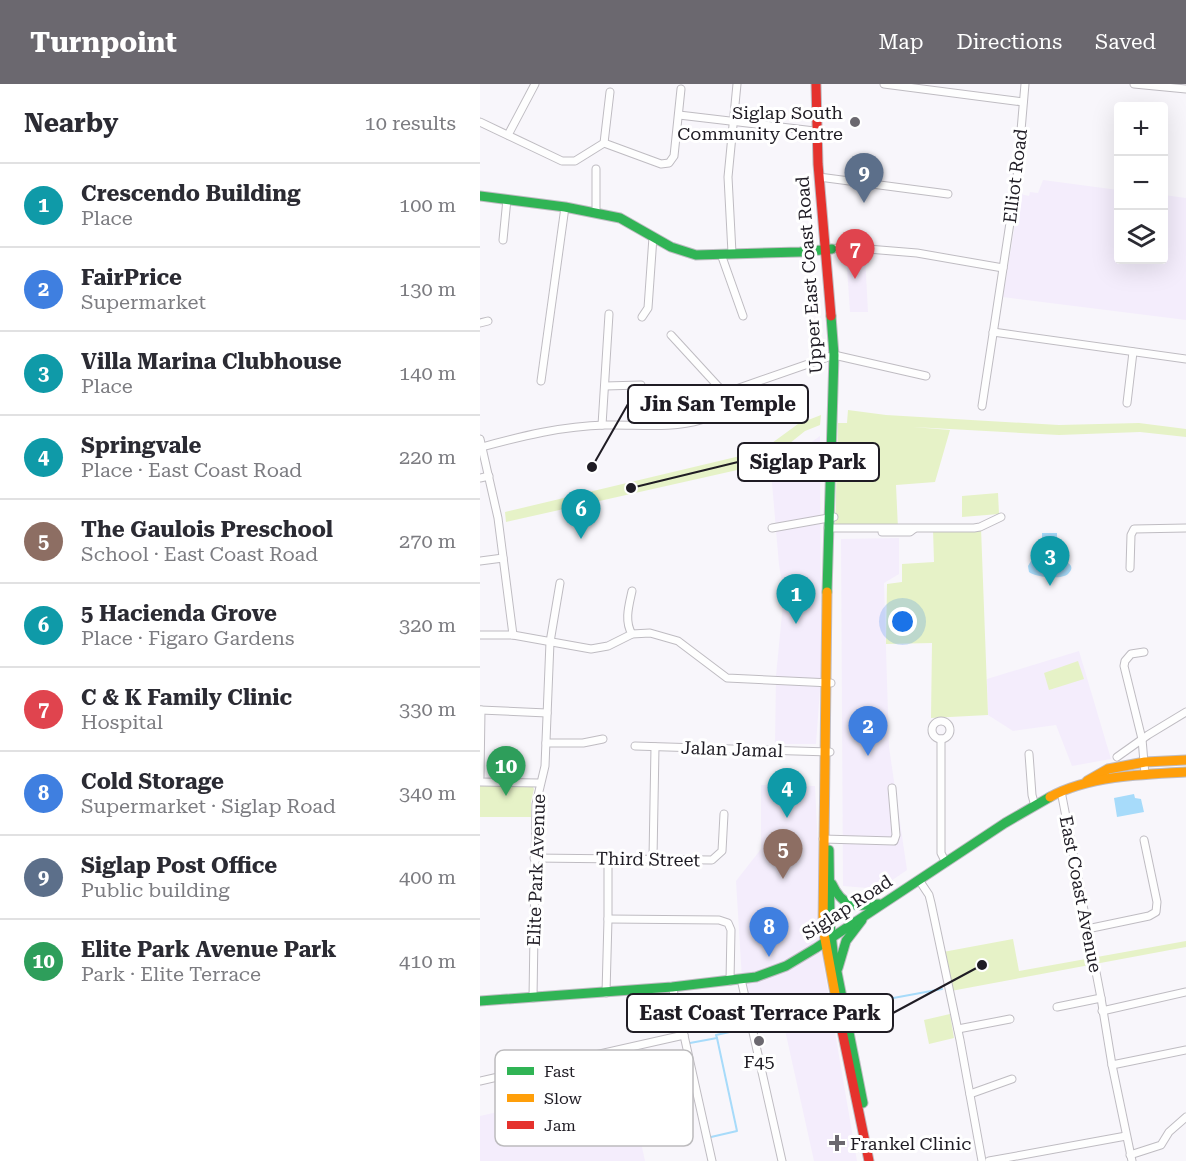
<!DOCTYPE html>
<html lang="en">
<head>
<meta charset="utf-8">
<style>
	body { margin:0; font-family:"Roboto Serif",serif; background:#f7f7f7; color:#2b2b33 }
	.controls { position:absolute; right:18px; top:18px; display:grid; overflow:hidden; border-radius:6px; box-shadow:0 6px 24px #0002 }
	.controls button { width:54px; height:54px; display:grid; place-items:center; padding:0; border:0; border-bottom:2px solid #e1e1e2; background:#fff; color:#2b2b33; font:30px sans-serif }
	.you { position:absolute; left:423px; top:538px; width:21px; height:21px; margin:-15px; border:4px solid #fff; border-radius:50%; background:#1a73e8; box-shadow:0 0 0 9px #1a73e833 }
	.badge { display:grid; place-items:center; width:39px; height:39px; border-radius:50%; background:#6b686f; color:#fff; font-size:20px; font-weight:700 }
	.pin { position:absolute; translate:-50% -50px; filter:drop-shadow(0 2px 3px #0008) }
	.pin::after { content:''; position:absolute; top:32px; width:21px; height:18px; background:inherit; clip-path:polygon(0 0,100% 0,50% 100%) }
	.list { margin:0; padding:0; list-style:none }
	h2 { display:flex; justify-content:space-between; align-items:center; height:78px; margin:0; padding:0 24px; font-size:26px }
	h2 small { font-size:20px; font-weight:400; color:#7c7c81 }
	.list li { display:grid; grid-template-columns:39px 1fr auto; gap:18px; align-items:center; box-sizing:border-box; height:84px; padding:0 24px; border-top:2px solid #e1e1e2 }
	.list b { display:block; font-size:22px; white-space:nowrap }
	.list p { margin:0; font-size:20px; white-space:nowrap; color:#7c7c81 }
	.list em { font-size:20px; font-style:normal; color:#7c7c81 }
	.icon { flex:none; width:33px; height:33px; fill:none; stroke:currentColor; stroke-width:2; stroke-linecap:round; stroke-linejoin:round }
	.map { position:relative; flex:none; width:706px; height:1077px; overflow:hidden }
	header { display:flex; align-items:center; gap:36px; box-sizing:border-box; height:84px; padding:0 30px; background:#6b686f; color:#fff }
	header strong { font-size:28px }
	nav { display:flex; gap:33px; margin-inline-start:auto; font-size:21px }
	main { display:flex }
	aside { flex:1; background:#fff }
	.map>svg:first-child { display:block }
	.built { fill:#f4edfc }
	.green { fill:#e6f2c7 }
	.water { fill:#a7dbfa }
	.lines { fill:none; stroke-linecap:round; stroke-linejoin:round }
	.stream { stroke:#a7dbfa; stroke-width:2 }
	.street-casing { stroke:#bfbcc2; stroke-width:9 }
	.fast-casing { stroke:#bfbcc2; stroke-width:11 }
	.slow-casing { stroke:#bfbcc2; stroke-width:11 }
	.jam-casing { stroke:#bfbcc2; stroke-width:11 }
	.street { stroke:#fefefe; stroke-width:7 }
	.fast { stroke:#30b455; stroke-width:9 }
	.slow { stroke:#ff9f0a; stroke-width:9 }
	.jam { stroke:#e5322d; stroke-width:9 }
	.poi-dot { fill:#6b686f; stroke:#fff; stroke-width:2 }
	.labels { text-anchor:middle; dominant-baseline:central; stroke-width:6; stroke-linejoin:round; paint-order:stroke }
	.poi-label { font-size:18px; fill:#1f1c24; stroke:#fff; text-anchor:end }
	.street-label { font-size:18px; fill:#1f1c24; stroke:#fff }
	.key { fill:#fff; stroke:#bcbbbd; stroke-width:1.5 }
	.key-label { font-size:16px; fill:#1f1c24 }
	.leader { fill:none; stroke:#1f1c24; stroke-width:2 }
	.callout-dot { fill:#1f1c24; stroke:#fff; stroke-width:2 }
	.callout { fill:#fff; stroke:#1f1c24; stroke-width:2 }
	.callout-label { font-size:20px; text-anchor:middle; font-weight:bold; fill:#1f1c24 }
</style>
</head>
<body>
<header>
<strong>Turnpoint</strong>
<nav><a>Map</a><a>Directions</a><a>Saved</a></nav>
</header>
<main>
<aside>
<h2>Nearby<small>10 results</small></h2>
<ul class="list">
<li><span class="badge" style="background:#0f9aa8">1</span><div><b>Crescendo Building</b><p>Place</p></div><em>100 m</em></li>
<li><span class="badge" style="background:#3f7fe0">2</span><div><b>FairPrice</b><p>Supermarket</p></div><em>130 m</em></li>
<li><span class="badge" style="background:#0f9aa8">3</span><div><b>Villa Marina Clubhouse</b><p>Place</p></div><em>140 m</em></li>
<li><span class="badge" style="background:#0f9aa8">4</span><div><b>Springvale</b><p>Place · East Coast Road</p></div><em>220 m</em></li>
<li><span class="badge" style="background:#8d6e63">5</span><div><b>The Gaulois Preschool</b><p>School · East Coast Road</p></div><em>270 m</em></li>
<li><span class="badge" style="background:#0f9aa8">6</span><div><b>5 Hacienda Grove</b><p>Place · Figaro Gardens</p></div><em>320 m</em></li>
<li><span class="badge" style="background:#e0444e">7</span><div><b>C &amp; K Family Clinic</b><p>Hospital</p></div><em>330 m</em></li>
<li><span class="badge" style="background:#3f7fe0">8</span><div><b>Cold Storage</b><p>Supermarket · Siglap Road</p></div><em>340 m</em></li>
<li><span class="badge" style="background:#5c6f8a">9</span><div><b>Siglap Post Office</b><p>Public building</p></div><em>400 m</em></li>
<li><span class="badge" style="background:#2e9e5b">10</span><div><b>Elite Park Avenue Park</b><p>Park · Elite Terrace</p></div><em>410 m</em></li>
</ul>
</aside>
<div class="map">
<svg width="706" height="1077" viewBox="0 0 706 1077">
	<rect width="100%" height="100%" fill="#f8f6fb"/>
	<!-- built -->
	<g class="built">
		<path d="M563 96 638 106V176H684V111L706 114V236L523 213 540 110 549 112 550 108 558 109Z"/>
		<path d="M366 169 385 172 388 228H370Z"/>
		<path d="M340 352 341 592 336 660H295L296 592 304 509 299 481 291 387Z"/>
		<path d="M419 454V490L404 499 409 663 427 786 399 805 363 802 361 455Z"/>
		<path d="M599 567 631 675 592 682 576 641 533 647 508 631 507 595Z"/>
		<path d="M281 701 335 702 344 884 377 1077H334L303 937 265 944 256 797 281 765Z"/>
		<path d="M148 999 165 1077H0V1032Z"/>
	</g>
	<!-- green -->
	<g class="green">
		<path d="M368 326 406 331 579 341 659 339 706 345V353L660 348 579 351 433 343 470 346 455 398 416 401 418 445 355 446 358 339H367Z"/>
		<path d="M341 331 340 341 325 347 284 380 26 438 25 428 281 367 318 340Z"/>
		<path d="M518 409 519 430 482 433V412Z"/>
		<path d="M501 444 508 631 451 634 452 559 406 560 407 500 422 498V480L454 478 453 445Z"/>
		<path d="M598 577 604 595 569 606 564 589Z"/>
		<path d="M0 699 52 701 54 705 51 718V733H0Z"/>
		<path d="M533 855 539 887 706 857V863L471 907 463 868Z"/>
		<path d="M470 930 474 954 449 960 444 936Z"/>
	</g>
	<!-- water -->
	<g class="water">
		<path d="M562 449H577V475C584 476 598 481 588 490 582 496 554 493 549 488L548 482 551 477 562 474Z"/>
		<path d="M654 710 655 714 661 715 664 728 637 733 634 714Z"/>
	</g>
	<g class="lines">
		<!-- stream -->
		<g class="stream">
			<path d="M370 922 462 905"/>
			<path d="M309 935 351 926"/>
			<path d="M210 959 237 954 236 951 300 937"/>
			<path d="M231 1053 257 1047 237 954"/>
		</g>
		<defs>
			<g id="street">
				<path d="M404 0 543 18"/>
				<path d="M654 0 706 5"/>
				<path d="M199 31 343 48"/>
				<path d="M0 38 82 77H95L124 59 130 8"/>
				<path d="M28 51 55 0"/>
				<path d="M124 59 181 80 189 79 194 72 201 5"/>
				<path d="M339 93 468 110"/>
				<path d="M116 129V85"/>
				<path d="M23 156 27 115"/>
				<path d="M352 165 363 163 437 169 523 184"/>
				<path d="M252 169 248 93 257 0"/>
				<path d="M241 170 263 232"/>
				<path d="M162 233 168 224 173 153"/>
				<path d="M0 239 8 237"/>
				<path d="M513 248 706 275"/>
				<path d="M191 251 247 312"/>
				<path d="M61 297 85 123"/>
				<path d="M125 302 161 301"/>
				<path d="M647 319 653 268"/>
				<path d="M502 322 537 93 545 0"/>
				<path d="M122 341 129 230"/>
				<path d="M0 355 18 434 33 551"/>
				<path d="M2 363C42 352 83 342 125 341 154 340 192 345 221 336 237 331 245 312 259 304L354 271 446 292"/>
				<path d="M0 394 9 392"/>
				<path d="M292 444 354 433"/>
				<path d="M348 444H494L500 443 521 433"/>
				<path d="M402 448H430L434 445"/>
				<path d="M0 477 23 474"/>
				<path d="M650 484 651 451 654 445 706 444"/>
				<path d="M152 550C144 537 149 521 152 507"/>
				<path d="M0 551H33L111 565 128 562 152 550 170 549 198 557 247 594 351 599"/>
				<path d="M664 568 651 570 645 577 644 582 662 655 665 690"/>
				<path d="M0 626 67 629"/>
				<circle cx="461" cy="646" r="9"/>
				<path d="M461 655V769L466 779"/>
				<path d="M66 659H103L123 655"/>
				<path d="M155 662 350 668"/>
				<path d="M549 670 552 711 555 722"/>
				<path d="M637 673 668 651 706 628"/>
				<path d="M0 693 1 626"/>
				<path d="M0 698 59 699"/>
				<path d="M581 707 621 914 632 981 652 1077"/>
				<path d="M343 755 414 757 416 751 412 704"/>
				<path d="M54 774 232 776 242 767 244 730"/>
				<path d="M173 774 175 663"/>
				<path d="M439 796 449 811 451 819 480 956 502 1077"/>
				<path d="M128 835 239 836 248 839 251 846 250 897"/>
				<path d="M607 845 669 832 676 828 677 818 664 756"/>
				<path d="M261 895 302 1077"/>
				<path d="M192 903 197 920 232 1077"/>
				<path d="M126 909 128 835V775"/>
				<path d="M53 914 56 720 65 682 70 558 80 499"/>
				<path d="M577 923 621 914"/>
				<path d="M622 927 706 908"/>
				<path d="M478 945 530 935"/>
				<path d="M632 981 706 966"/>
				<path d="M0 997 204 951"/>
				<path d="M490 1010 532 995"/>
				<path d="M650 1071 681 1061 689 1048 706 1033"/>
				<path d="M509 1077 646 1052"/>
			</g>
			<g id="fast">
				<path d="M0 112 85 123 140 134 191 163 216 171 320 168 352 165"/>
				<path d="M347 508 354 271 351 232"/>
				<path d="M349 766 350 840 353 868 383 1019"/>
				<path d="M352 800C363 824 376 823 399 820"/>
				<path d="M358 884 366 857 382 836"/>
				<path d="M0 917 192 903 276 893 306 882 336 864 525 739 570 713"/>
			</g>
			<g id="slow">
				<path d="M347 508 343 844 361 942"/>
				<path d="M607 697 628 685 665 678 706 676"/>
				<path d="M570 713C608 692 663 690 706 688"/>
			</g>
			<g id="jam">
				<path d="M336 0 338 80 351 232"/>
				<path d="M361 942 389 1077"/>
			</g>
		</defs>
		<!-- street casing -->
		<use href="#street" class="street-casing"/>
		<!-- fast casing -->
		<use href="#fast" class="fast-casing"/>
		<!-- slow casing -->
		<use href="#slow" class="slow-casing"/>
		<!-- jam casing -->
		<use href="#jam" class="jam-casing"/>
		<!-- street -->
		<use href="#street" class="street"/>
		<!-- fast -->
		<use href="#fast" class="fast"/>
		<!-- slow -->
		<use href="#slow" class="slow"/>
		<!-- jam -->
		<use href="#jam" class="jam"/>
	</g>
	<!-- markers -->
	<g class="poi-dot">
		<circle cx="375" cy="38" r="6"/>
		<circle cx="279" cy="957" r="6"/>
		<path d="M354 1050h6v6h6v6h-6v6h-6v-6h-6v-6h6z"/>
	</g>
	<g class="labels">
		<!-- poi labels -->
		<g class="poi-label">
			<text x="363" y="28">Siglap South<tspan x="363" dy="21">Community Centre</tspan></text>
			<text x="279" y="977" text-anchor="middle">F45</text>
			<text x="370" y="1059" text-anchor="start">Frankel Clinic</text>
		</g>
		<!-- street labels -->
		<g class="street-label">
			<text transform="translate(535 92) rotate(-83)">Elliot Road</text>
			<text transform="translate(329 191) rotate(-94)">Upper East Coast Road</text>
			<text transform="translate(252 665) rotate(2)">Jalan Jamal</text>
			<text transform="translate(168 775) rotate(1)">Third Street</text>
			<text transform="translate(56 786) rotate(-88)">Elite Park Avenue</text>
			<text transform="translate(601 810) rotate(79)">East Coast Avenue</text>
			<text transform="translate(367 823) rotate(-33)">Siglap Road</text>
		</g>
	</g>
	<!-- legend -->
	<rect x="15" y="966" width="198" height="96" rx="9" class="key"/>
	<rect x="27" y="983" width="27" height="8" fill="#30b455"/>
	<rect x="27" y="1010" width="27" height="8" fill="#ff9f0a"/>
	<rect x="27" y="1037" width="27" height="8" fill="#e5322d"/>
	<g class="key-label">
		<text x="64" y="993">Fast</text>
		<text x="64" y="1020">Slow</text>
		<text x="64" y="1047">Jam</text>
	</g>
	<!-- callouts -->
	<path class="leader" d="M112 383L148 320M151 404L258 378M502 881L413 929"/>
	<g class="callout-dot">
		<circle cx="112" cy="383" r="6"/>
		<circle cx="151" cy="404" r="6"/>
		<circle cx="502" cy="881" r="6"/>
	</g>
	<g class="callout">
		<rect x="148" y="301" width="180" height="38" rx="6"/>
		<rect x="258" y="359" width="141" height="38" rx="6"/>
		<rect x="147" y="910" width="266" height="38" rx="6"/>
	</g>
	<g class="callout-label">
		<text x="238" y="327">Jin San Temple</text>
		<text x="328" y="385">Siglap Park</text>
		<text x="280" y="936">East Coast Terrace Park</text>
	</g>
</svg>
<div class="controls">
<button>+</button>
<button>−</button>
<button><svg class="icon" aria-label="layers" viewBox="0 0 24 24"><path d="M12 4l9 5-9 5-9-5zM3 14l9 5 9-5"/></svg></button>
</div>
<div class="you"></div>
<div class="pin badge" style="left:316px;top:540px;background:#0f9aa8">1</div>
<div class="pin badge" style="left:388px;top:672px;background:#3f7fe0">2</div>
<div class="pin badge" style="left:570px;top:502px;background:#0f9aa8">3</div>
<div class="pin badge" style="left:307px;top:734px;background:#0f9aa8">4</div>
<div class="pin badge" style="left:303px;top:795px;background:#8d6e63">5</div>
<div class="pin badge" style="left:101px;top:455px;background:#0f9aa8">6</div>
<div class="pin badge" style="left:375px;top:195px;background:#e0444e">7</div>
<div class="pin badge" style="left:289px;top:873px;background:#3f7fe0">8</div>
<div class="pin badge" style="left:384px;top:119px;background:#5c6f8a">9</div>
<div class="pin badge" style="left:26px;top:712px;background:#2e9e5b">10</div>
</div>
</main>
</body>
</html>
